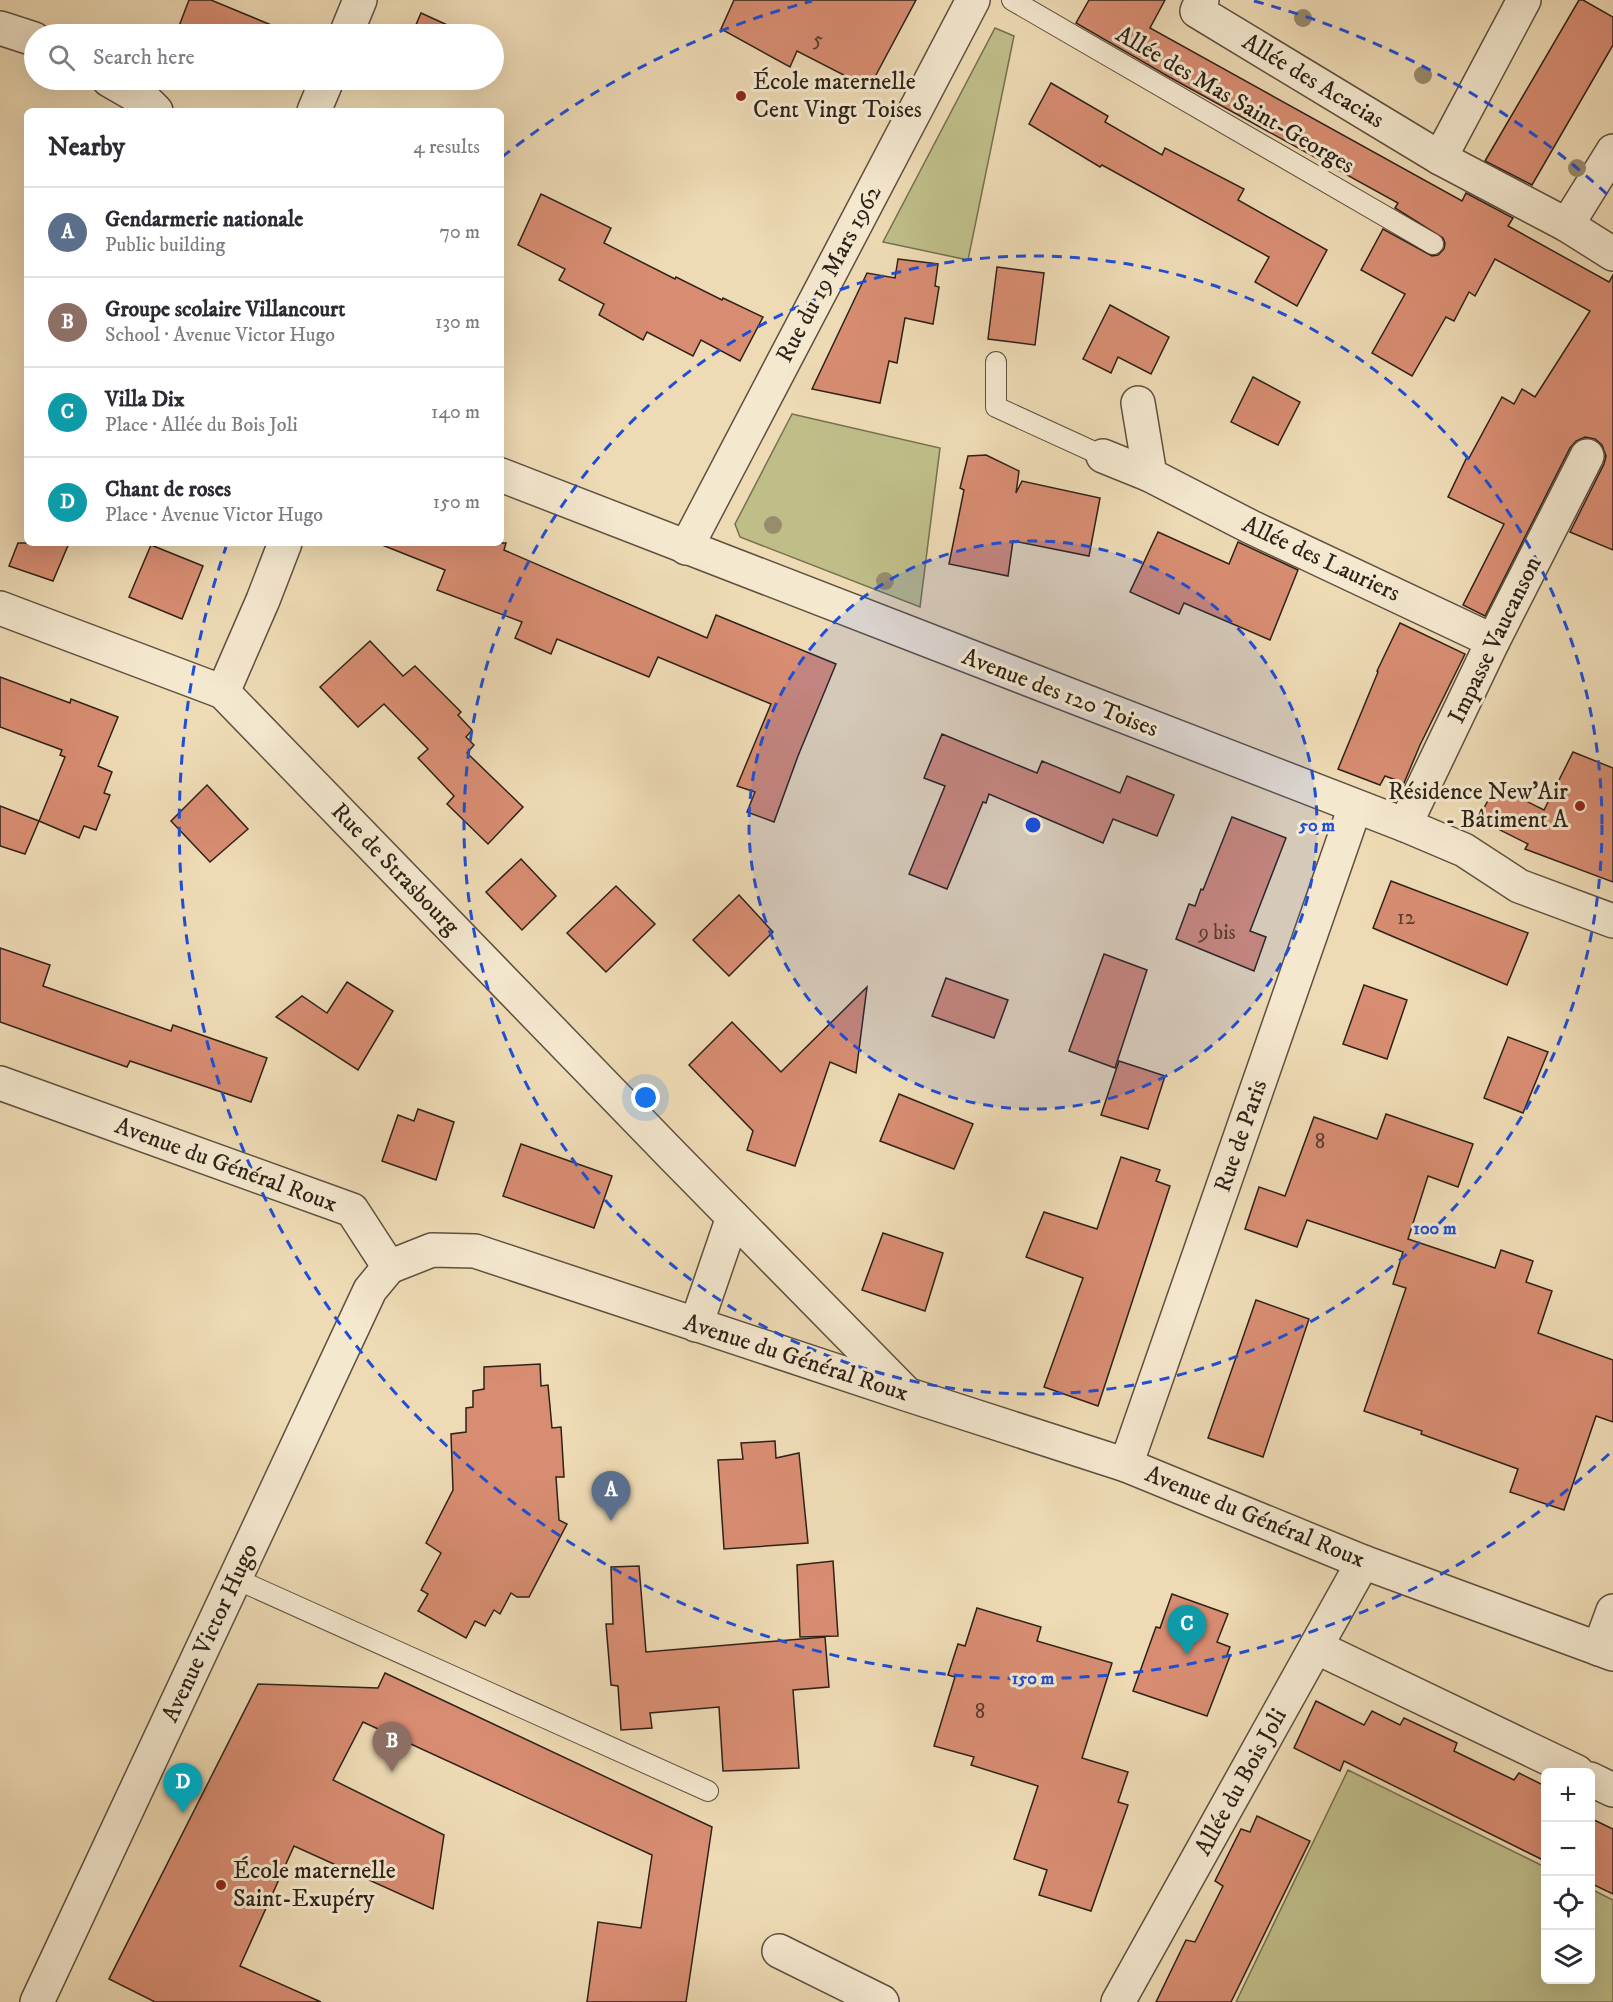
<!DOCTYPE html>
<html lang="en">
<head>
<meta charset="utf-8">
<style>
	body { margin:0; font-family:"IM FELL DW Pica",serif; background:#f7f7f7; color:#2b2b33 }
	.controls { position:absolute; right:18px; bottom:18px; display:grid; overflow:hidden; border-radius:9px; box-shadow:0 6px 24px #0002 }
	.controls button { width:54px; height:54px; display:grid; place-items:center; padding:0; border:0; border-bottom:2px solid #e1e1e2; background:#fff; color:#2b2b33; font:30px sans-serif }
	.you { position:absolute; left:646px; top:1098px; width:21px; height:21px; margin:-15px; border:4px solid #fff; border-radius:50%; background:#1a73e8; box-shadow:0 0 0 9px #1a73e833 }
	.badge { display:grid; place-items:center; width:39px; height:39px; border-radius:50%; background:#db2777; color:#fff; font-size:20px; font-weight:700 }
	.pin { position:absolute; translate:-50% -50px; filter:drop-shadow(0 2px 3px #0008) }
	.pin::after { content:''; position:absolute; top:32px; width:21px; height:18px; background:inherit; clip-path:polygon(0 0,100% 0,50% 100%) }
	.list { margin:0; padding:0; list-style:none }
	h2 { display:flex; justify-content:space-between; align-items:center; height:78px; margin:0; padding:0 24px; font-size:26px }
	h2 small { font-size:20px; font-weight:400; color:#7c7c81 }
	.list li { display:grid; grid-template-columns:39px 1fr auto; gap:18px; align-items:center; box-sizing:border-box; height:90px; padding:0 24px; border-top:2px solid #e1e1e2 }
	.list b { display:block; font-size:22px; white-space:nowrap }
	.list p { margin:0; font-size:20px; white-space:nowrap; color:#7c7c81 }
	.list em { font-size:20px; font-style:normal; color:#7c7c81 }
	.icon { flex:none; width:33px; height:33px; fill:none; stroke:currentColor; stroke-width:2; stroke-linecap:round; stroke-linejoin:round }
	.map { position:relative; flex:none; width:1613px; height:2002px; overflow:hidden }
	.search { position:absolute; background:#fff; box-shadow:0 6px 24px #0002; left:24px; top:24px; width:480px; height:66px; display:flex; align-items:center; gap:15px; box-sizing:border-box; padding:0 21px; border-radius:33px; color:#7c7c81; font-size:22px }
	.panel { position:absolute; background:#fff; box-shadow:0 6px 24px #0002; left:24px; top:108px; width:480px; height:438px; border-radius:9px }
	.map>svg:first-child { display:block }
	.green { fill:#bfbe89; stroke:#767050; stroke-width:1.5 }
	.building { fill:#d88d72; stroke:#2e2217; stroke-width:1.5 }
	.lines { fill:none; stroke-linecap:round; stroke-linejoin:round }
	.service-casing { stroke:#5e503e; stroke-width:22 }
	.minor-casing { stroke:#5e503e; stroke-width:36 }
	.service { stroke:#f4e8cf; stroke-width:20 }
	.minor { stroke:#f4e8cf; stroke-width:33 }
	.tree { fill:#988b6e }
	.ring { fill:none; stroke:#1d4ed8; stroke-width:3; stroke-dasharray:10 8 }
	.poi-dot { fill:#8f2418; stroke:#f4e8cf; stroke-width:2 }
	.labels { text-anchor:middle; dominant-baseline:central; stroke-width:6; stroke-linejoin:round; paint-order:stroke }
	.number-label { font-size:21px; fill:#583d2e }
	.street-label { font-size:24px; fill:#2e2217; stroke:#f4e8cf }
	.poi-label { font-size:24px; fill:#2e2217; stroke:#f4e8cf; text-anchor:start }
	.centre { fill:#1d4ed8; stroke:#f4e8cf; stroke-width:3 }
	.ring-label { font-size:18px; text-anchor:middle; font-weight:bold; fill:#1d4ed8; stroke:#f4e8cf; stroke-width:6; stroke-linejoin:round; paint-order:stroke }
</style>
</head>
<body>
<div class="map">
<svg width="1613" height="2002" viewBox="0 0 1613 2002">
	<rect width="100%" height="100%" fill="#eedbb5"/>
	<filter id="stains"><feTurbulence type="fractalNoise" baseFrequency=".00333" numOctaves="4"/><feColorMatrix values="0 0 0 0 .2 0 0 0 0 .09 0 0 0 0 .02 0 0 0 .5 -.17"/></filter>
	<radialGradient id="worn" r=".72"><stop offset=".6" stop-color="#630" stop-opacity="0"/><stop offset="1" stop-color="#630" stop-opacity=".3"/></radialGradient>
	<!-- green -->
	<g class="green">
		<path d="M995 28 1014 36 968 260 883 242Z"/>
		<path d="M792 414 940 448 920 607 740 537 735 524Z"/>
		<path d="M1348 1770 1545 1867 1546 1980H1590L1591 1889 1613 1900V2002H1236Z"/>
	</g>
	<!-- building -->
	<g class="building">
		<path d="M189 0H211L293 34H176Z"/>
		<path d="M734 0H916L869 88 797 51 790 67 721 29Z"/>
		<path d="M1089 0H1165L1150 28 1462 201 1466 193 1513 218 1508 226 1609 282 1613 275V550L1570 532 1604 464 1606 456 1602 445 1595 439 1585 437 1576 441 1570 448 1485 616 1463 605 1504 524 1448 497 1467 457 1469 458 1502 397 1514 404 1522 389 1535 397 1590 311 1495 259 1475 296 1469 292 1454 321 1446 317 1412 376 1372 353 1405 294 1361 270 1383 229 1432 256 1438 255 1444 249 1445 243 1443 238 1395 208 1398 203 1171 78 1076 23Z"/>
		<path d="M1579 0H1583L1613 17V45L1532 185 1485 161Z"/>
		<path d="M421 13 467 34H412Z"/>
		<path d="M1051 83 1108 116 1105 122 1162 155 1165 148 1244 189 1238 200 1327 250 1297 306 1255 282 1269 257 1102 165 1100 167 1029 124Z"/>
		<path d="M541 194 611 228 604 243 675 279 676 277 722 300 723 298 763 317 740 361 701 340 693 356 647 332 643 340 599 315 604 304 559 280 565 269 518 245Z"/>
		<path d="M898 259 938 264 935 286 939 287 933 324 905 318 897 363 889 361 880 403 812 389 867 273 895 278Z"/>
		<path d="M997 267 1044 273 1035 345 988 339Z"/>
		<path d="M1110 305 1169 337 1151 374 1118 357 1111 373 1083 359Z"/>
		<path d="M1253 377 1300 402 1278 445 1231 422Z"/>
		<path d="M986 455 1019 471 1016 493 1022 481 1100 498 1089 556 1013 541 1008 576 949 564 964 490 960 488 968 456Z"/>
		<path d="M1158 532 1229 564 1238 542 1298 570 1270 640 1184 603 1179 614 1130 592Z"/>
		<path d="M18 543H69L53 581 9 566Z"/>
		<path d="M382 543H506L504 550 707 638 716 615 836 664 798 756 774 822 747 812 755 792 737 786 771 704 658 657 649 677 557 639 551 654 515 638 522 622 437 590 445 570 382 545Z"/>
		<path d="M151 545 203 566 182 619 129 597Z"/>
		<path d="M1400 623 1465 654 1420 745 1404 783 1385 776 1380 785 1338 769 1378 672 1377 671Z"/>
		<path d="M370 641 403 676 415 666 461 712 458 715 472 730 466 737 474 745 467 753 523 807 488 844 447 804 454 796 418 758 428 749 384 704 358 727 320 687Z"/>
		<path d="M0 677 70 703 71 699 118 717 98 766 112 772 104 793 110 795 96 830 84 826 79 838 39 821 65 757 60 755 62 750 0 727Z"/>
		<path d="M942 734 1037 773 1042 761 1120 793 1127 776 1174 795 1157 836 1113 819 1103 843 989 794 986 803 983 802 947 889 909 874 945 786 924 778Z"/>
		<path d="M1573 752 1613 768V882L1525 849 1528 844 1478 819 1496 786 1544 810Z"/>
		<path d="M207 785 248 829 210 862 171 821Z"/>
		<path d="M0 806 39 821 25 854 0 846Z"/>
		<path d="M1232 817 1286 838 1250 931 1266 937 1254 971 1176 939 1189 904 1195 906 1201 889 1203 890Z"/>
		<path d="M521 859 556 896 522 930 486 892Z"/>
		<path d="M1391 881 1528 933 1507 985 1373 928Z"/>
		<path d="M616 886 655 924 606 972 567 933Z"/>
		<path d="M739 895 773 932 729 976 693 940Z"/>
		<path d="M0 948 50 965 43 986 171 1031 173 1025 267 1058 251 1102 130 1061 127 1067 0 1022Z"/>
		<path d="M1104 954 1147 970 1115 1068 1069 1051Z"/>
		<path d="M946 978 1008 1000 994 1038 932 1016Z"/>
		<path d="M347 982 393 1011 358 1070 276 1017 302 996 327 1013Z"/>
		<path d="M1364 985 1407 1000 1387 1059 1343 1044Z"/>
		<path d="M867 987 856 1073 830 1062 795 1166 747 1150 753 1131 689 1065 732 1022 781 1072Z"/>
		<path d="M1508 1037 1548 1052 1523 1113 1484 1098Z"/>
		<path d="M1119 1061 1165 1076 1148 1129 1101 1115Z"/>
		<path d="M899 1094 973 1124 954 1169 880 1141Z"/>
		<path d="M418 1109 454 1122 436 1180 382 1161 398 1115 414 1121Z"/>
		<path d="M1386 1114 1473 1144 1458 1187 1428 1176 1408 1239 1495 1268 1501 1250 1533 1261 1526 1282 1552 1291 1538 1333 1613 1360V1422L1596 1416 1564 1510 1510 1492 1518 1469 1421 1434 1422 1431 1364 1411 1406 1288 1393 1284 1403 1252 1307 1220 1297 1247 1245 1229 1259 1187 1285 1196 1314 1117 1377 1139Z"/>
		<path d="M521 1144 612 1176 594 1228 503 1196Z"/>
		<path d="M1121 1157 1160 1170 1156 1181 1170 1186 1098 1406 1044 1387 1083 1278 1026 1257 1044 1212 1097 1229Z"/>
		<path d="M883 1233 943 1253 925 1311 862 1290Z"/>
		<path d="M1256 1300 1309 1319 1263 1457 1208 1438Z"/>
		<path d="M540 1364 541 1386 548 1385 552 1428 561 1427 564 1477H556L559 1520 567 1524 529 1597H517L511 1593 500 1614 494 1610 485 1626 475 1621 466 1638 418 1611 428 1594 421 1590 441 1553 426 1543 453 1490 451 1434 466 1432V1408L473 1407V1391L484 1389V1367Z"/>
		<path d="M775 1441 776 1458 799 1453 808 1543 724 1549 718 1460 743 1459 741 1443Z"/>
		<path d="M833 1561 838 1636 800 1637 797 1565Z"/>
		<path d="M639 1566 646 1652 825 1637 829 1687 793 1690 799 1768 723 1771 719 1707 650 1713 652 1728 621 1730 618 1686 611 1685 606 1624H613L611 1567Z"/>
		<path d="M1172 1594 1228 1614 1217 1642 1230 1647 1227 1655 1230 1656 1207 1716 1133 1691 1156 1627 1160 1628Z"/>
		<path d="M977 1608 1041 1627 1037 1641 1112 1663 1082 1758 1128 1772 1118 1802 1128 1805 1091 1911 1039 1895 1047 1870 1014 1859 1038 1786 971 1765 974 1757 934 1746 955 1677 948 1675 958 1644 965 1646Z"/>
		<path d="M385 1673 712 1827 686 2002H587L598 1922 641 1928 652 1855 363 1722 333 1780 444 1835 433 1909 294 1846 240 1966 321 2002H155L109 1979 258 1684 378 1688Z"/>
		<path d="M1316 1701 1364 1725 1372 1711 1400 1725 1404 1718 1457 1743 1454 1751 1514 1780 1519 1773 1545 1786V1861L1344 1761 1340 1771 1294 1748Z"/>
		<path d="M1257 1816 1310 1841 1231 2002H1156L1186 1940 1195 1942 1223 1886 1215 1881 1241 1829 1250 1832Z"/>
		<path d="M1590 1818 1613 1829V1894L1590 1883Z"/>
	</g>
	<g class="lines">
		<defs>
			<g id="service">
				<path d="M1012 0 1433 244"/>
				<path d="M996 362V407L1103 456"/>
				<path d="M236 1579 708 1791"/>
			</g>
			<g id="minor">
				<path d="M1202 0 1197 11 1440 158 1524 0"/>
				<path d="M0 28 34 39"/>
				<path d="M346 34 360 0"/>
				<path d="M109 80 147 102 156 111"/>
				<path d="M314 111 327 80"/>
				<path d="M1440 158 1567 225 1613 151"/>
				<path d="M1567 225 1613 254"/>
				<path d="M1138 403 1150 475 1251 527 1493 641"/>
				<path d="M1103 456 1150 475"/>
				<path d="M501 475 1405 825 1464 850 1519 886 1613 921"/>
				<path d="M686 548 973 0"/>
				<path d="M0 608 223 692 674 1157 903 1390"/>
				<path d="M223 692 263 600 285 543"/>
				<path d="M1405 825 1493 641 1587 456"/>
				<path d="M0 1083 352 1210 389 1267 432 1250 475 1251 909 1395 1126 1465 1363 1562 1613 1654"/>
				<path d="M696 1325 733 1217"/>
				<path d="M1126 1465 1355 807"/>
				<path d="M1316 1647 1577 1772"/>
				<path d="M1599 1649 1613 1611"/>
				<path d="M1590 1779 1613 1790"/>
				<path d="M779 1951 882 2002"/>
				<path d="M37 2002 370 1290 389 1267"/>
				<path d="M1118 2002 1363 1562"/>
			</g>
		</defs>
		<!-- service casing -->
		<use href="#service" class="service-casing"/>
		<!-- minor casing -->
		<use href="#minor" class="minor-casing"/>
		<!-- service -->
		<use href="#service" class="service"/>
		<!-- minor -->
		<use href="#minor" class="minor"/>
	</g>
	<!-- trees -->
	<g class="tree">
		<circle cx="1303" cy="18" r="9"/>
		<circle cx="1423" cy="75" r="9"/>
		<circle cx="1577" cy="168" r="9"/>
		<circle cx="773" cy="525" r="9"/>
		<circle cx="885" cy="581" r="9"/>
	</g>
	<!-- distance rings -->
	<circle cx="1033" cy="825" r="284" fill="#1d4ed8" fill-opacity=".12"/>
	<g class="ring">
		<circle cx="1033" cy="825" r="284"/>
		<circle cx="1033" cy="825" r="569"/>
		<path d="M1609 1454A853 853 0 0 1 226 547M502 157A853 853 0 0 1 812 1M1254 1A853 853 0 0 1 1609 196"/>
	</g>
	<!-- markers -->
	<g class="poi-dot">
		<circle cx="741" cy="96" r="6"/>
		<circle cx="1580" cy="806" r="6"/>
		<circle cx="221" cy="1885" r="6"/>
	</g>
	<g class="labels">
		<!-- number labels -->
		<g class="number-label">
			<text x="818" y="40">5</text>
			<text x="1406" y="918">12</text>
			<text x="1217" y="933">9 bis</text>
			<text x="1320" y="1142">8</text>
			<text x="980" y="1712">8</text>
		</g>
		<!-- street labels -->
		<g class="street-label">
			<text transform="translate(1313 81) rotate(31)">Allée des Acacias</text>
			<text transform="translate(1235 100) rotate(30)">Allée des Mas Saint-Georges</text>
			<text transform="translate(829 274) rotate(-62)">Rue du 19 Mars 1962</text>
			<text transform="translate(1321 559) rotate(25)">Allée des Lauriers</text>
			<text transform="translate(1495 640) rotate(-64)">Impasse Vaucanson</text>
			<text transform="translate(1060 693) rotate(21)">Avenue des 120 Toises</text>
			<text transform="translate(395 869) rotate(46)">Rue de Strasbourg</text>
			<text transform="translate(1241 1136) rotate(-71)">Rue de Paris</text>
			<text transform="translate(226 1165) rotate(20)">Avenue du Général Roux</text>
			<text transform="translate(796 1358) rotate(18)">Avenue du Général Roux</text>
			<text transform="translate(1255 1517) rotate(22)">Avenue du Général Roux</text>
			<text transform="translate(210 1633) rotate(-65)">Avenue Victor Hugo</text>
			<text transform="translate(1241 1782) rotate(-61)">Allée du Bois Joli</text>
		</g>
		<!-- poi labels -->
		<g class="poi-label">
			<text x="753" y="82">École maternelle<tspan x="753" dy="28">Cent Vingt Toises</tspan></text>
			<text x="1568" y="792" text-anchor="end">Résidence New'Air<tspan x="1568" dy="28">- Bâtiment A</tspan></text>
			<text x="233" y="1871">École maternelle<tspan x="233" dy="28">Saint-Exupéry</tspan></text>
		</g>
	</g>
	<circle cx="1033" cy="825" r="9" class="centre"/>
	<g class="ring-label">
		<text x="1317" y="831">50 m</text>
		<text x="1435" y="1234">100 m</text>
		<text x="1033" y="1684">150 m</text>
	</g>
	<rect width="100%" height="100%" filter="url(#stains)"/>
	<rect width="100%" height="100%" fill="url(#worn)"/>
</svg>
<div class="controls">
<button>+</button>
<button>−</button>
<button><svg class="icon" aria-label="locate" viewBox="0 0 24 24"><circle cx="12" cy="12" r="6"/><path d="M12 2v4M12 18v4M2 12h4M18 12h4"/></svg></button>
<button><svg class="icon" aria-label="layers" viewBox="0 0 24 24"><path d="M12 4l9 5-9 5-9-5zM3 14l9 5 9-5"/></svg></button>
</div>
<div class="you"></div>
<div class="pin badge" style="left:611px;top:1521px;background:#5c6f8a">A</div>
<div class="pin badge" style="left:392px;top:1772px;background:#8d6e63">B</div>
<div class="pin badge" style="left:1187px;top:1655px;background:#0f9aa8">C</div>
<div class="pin badge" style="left:183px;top:1813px;background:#0f9aa8">D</div>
<div class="search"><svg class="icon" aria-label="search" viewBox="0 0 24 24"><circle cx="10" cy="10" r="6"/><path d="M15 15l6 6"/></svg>Search here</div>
<section class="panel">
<h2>Nearby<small>4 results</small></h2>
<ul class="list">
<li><span class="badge" style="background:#5c6f8a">A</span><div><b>Gendarmerie nationale</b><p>Public building</p></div><em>70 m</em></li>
<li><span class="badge" style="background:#8d6e63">B</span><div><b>Groupe scolaire Villancourt</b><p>School · Avenue Victor Hugo</p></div><em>130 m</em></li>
<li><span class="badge" style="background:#0f9aa8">C</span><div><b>Villa Dix</b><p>Place · Allée du Bois Joli</p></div><em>140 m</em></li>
<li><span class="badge" style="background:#0f9aa8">D</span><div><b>Chant de roses</b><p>Place · Avenue Victor Hugo</p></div><em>150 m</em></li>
</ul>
</section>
</div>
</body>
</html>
